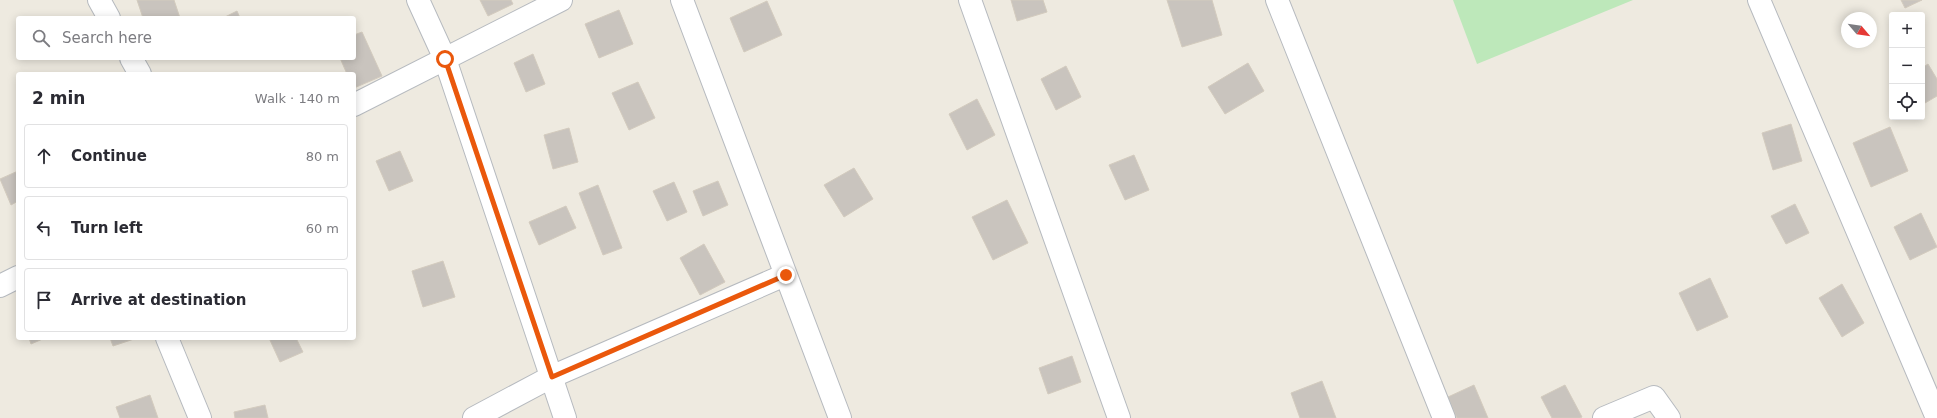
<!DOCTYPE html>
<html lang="en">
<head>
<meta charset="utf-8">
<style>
	body { margin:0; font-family:"DejaVu Sans",sans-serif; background:#f7f7f7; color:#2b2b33 }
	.controls { position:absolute; right:12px; top:12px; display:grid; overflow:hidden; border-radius:4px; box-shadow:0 2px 10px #0003 }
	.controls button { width:36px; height:36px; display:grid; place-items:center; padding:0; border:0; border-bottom:1px solid #e1e1e2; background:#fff; color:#2b2b33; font:20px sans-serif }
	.compass { position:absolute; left:1841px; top:12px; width:36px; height:36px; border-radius:50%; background:#fff; box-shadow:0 2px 10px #0003; rotate:119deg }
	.stop { position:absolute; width:12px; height:12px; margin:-9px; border:3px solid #ea580c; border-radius:50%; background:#fff }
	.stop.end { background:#ea580c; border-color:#fff; box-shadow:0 1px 4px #0008 }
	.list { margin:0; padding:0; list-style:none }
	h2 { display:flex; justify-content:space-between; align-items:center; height:52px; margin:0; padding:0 16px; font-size:17px }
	h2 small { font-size:13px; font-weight:400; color:#7c7c81 }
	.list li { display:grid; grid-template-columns:26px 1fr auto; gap:12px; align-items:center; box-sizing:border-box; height:64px; margin:0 8px 8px; padding:0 8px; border:1px solid #e1e1e2; border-radius:4px }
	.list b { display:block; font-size:15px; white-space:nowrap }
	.list em { font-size:13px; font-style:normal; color:#7c7c81 }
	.icon { flex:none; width:22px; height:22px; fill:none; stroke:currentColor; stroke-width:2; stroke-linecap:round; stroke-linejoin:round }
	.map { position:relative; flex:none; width:1937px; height:418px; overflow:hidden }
	.search { position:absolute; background:#fff; box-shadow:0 2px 10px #0003; left:16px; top:16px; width:340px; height:44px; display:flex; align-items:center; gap:10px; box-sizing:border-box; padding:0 14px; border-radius:4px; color:#7c7c81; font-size:15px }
	.panel { position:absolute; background:#fff; box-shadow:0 2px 10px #0003; left:16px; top:72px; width:340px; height:268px; border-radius:4px }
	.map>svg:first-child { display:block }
	.green { fill:#bde8ba }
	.building { fill:#c9c4be; stroke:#d3cbbe }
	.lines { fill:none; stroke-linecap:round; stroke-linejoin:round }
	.minor-casing { stroke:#b6babf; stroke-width:24 }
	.tertiary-casing { stroke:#b6babf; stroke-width:24 }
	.minor { stroke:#fff; stroke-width:22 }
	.tertiary { stroke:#fff; stroke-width:22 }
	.route { stroke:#ea580c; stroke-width:5 }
</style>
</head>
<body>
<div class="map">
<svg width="1937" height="418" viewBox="0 0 1937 418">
	<rect width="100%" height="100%" fill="#eeeae0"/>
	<!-- green -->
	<path class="green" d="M1453 0H1633L1477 64Z"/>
	<!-- building -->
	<g class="building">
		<path d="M137 0H174L180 18H143Z"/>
		<path d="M480 0H511L513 4 488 16Z"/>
		<path d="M1011 0H1043L1047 12 1017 21Z"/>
		<path d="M1167 0H1212L1222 35 1182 47Z"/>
		<path d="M1901 0H1922L1905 8Z"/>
		<path d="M767 1 782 35 744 52 730 18Z"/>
		<path d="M619 10 633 44 599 58 585 24Z"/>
		<path d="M237 11 240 18H223Z"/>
		<path d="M362 32 382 76 354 88V74H347L340 58H354V35Z"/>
		<path d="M533 54 545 84 526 92 514 63Z"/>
		<path d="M1248 63 1264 91 1225 114 1208 87Z"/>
		<path d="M1928 64 1937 79V96L1925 103 1922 98V68Z"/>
		<path d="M1066 66 1081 97 1056 110 1041 79Z"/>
		<path d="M638 82 655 118 629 130 612 93Z"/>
		<path d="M977 99 995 135 967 150 949 114Z"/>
		<path d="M1791 124 1802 161 1773 170 1762 133Z"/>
		<path d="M1890 127 1908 171 1871 187 1853 143Z"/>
		<path d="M569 128 578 162 553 169 544 135Z"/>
		<path d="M400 151 413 181 389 191 376 161Z"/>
		<path d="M1134 155 1149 190 1125 200 1109 165Z"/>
		<path d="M854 168 873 199 844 217 824 185Z"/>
		<path d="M18 171V201L11 205 0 179Z"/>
		<path d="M718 181 728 205 703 216 693 191Z"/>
		<path d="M674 182 687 212 667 221 653 191Z"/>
		<path d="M598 185 622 248 603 255 579 193Z"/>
		<path d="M1007 200 1028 243 993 260 972 217Z"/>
		<path d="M1795 204 1809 233 1786 244 1771 216Z"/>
		<path d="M566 206 576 228 539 245 529 222Z"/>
		<path d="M1921 213 1937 247 1910 260 1894 227Z"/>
		<path d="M704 244 725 282 700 295 680 258Z"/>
		<path d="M443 261 455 297 423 307 412 271Z"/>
		<path d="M1710 278 1728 317 1697 331 1679 293Z"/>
		<path d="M1842 284 1864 323 1842 337 1819 298Z"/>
		<path d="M29 338H45L31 344Z"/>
		<path d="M110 338H137L113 346Z"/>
		<path d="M269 338H296L303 352 280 362Z"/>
		<path d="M1072 356 1081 382 1048 394 1039 368Z"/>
		<path d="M1322 381 1336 418H1300L1291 393Z"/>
		<path d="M1474 385 1488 418H1457L1448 397Z"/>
		<path d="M1565 385 1582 417 1580 418H1552L1541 397Z"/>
		<path d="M150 395 158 418H120L116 407Z"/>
		<path d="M265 405 268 418H235L234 412Z"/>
	</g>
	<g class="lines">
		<defs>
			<g id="minor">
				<path d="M99 0 109 18"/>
				<path d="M418 0 445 59 565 418"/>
				<path d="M682 0 840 418"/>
				<path d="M970 0 1119 418"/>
				<path d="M1277 0 1444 418"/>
				<path d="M1759 0 1937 418"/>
				<path d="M131 58 140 74"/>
				<path d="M167 338 200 418"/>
				<path d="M474 418 551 377 785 275"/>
				<path d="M1604 418 1654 397 1669 418"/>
			</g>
			<g id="tertiary">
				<path d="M354 105 561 0"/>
				<path d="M0 286 18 277"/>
			</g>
		</defs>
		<!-- minor casing -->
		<use href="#minor" class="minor-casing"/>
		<!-- tertiary casing -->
		<use href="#tertiary" class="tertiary-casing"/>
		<!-- minor -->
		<use href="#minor" class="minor"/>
		<!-- tertiary -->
		<use href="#tertiary" class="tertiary"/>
	</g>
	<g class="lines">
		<!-- route -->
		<path class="route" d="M445 59 552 377 786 275"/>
	</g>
</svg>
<div class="controls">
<button>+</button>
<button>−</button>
<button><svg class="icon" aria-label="locate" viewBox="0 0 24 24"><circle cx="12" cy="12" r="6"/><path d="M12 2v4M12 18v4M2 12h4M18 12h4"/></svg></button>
</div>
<svg class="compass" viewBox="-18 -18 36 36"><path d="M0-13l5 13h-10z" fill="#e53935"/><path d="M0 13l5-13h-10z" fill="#7c7c81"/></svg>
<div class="stop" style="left:445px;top:59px"></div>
<div class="stop end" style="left:786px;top:275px"></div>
<div class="search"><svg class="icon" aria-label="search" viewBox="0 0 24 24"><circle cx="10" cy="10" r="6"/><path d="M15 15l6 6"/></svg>Search here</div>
<section class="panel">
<h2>2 min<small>Walk · 140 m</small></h2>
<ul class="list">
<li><svg class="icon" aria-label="ahead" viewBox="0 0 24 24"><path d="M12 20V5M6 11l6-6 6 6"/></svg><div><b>Continue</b></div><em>80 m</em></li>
<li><svg class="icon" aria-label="left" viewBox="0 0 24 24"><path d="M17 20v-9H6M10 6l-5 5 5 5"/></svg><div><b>Turn left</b></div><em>60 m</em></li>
<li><svg class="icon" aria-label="arrive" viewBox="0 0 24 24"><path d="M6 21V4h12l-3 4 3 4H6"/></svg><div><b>Arrive at destination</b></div></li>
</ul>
</section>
</div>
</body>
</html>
